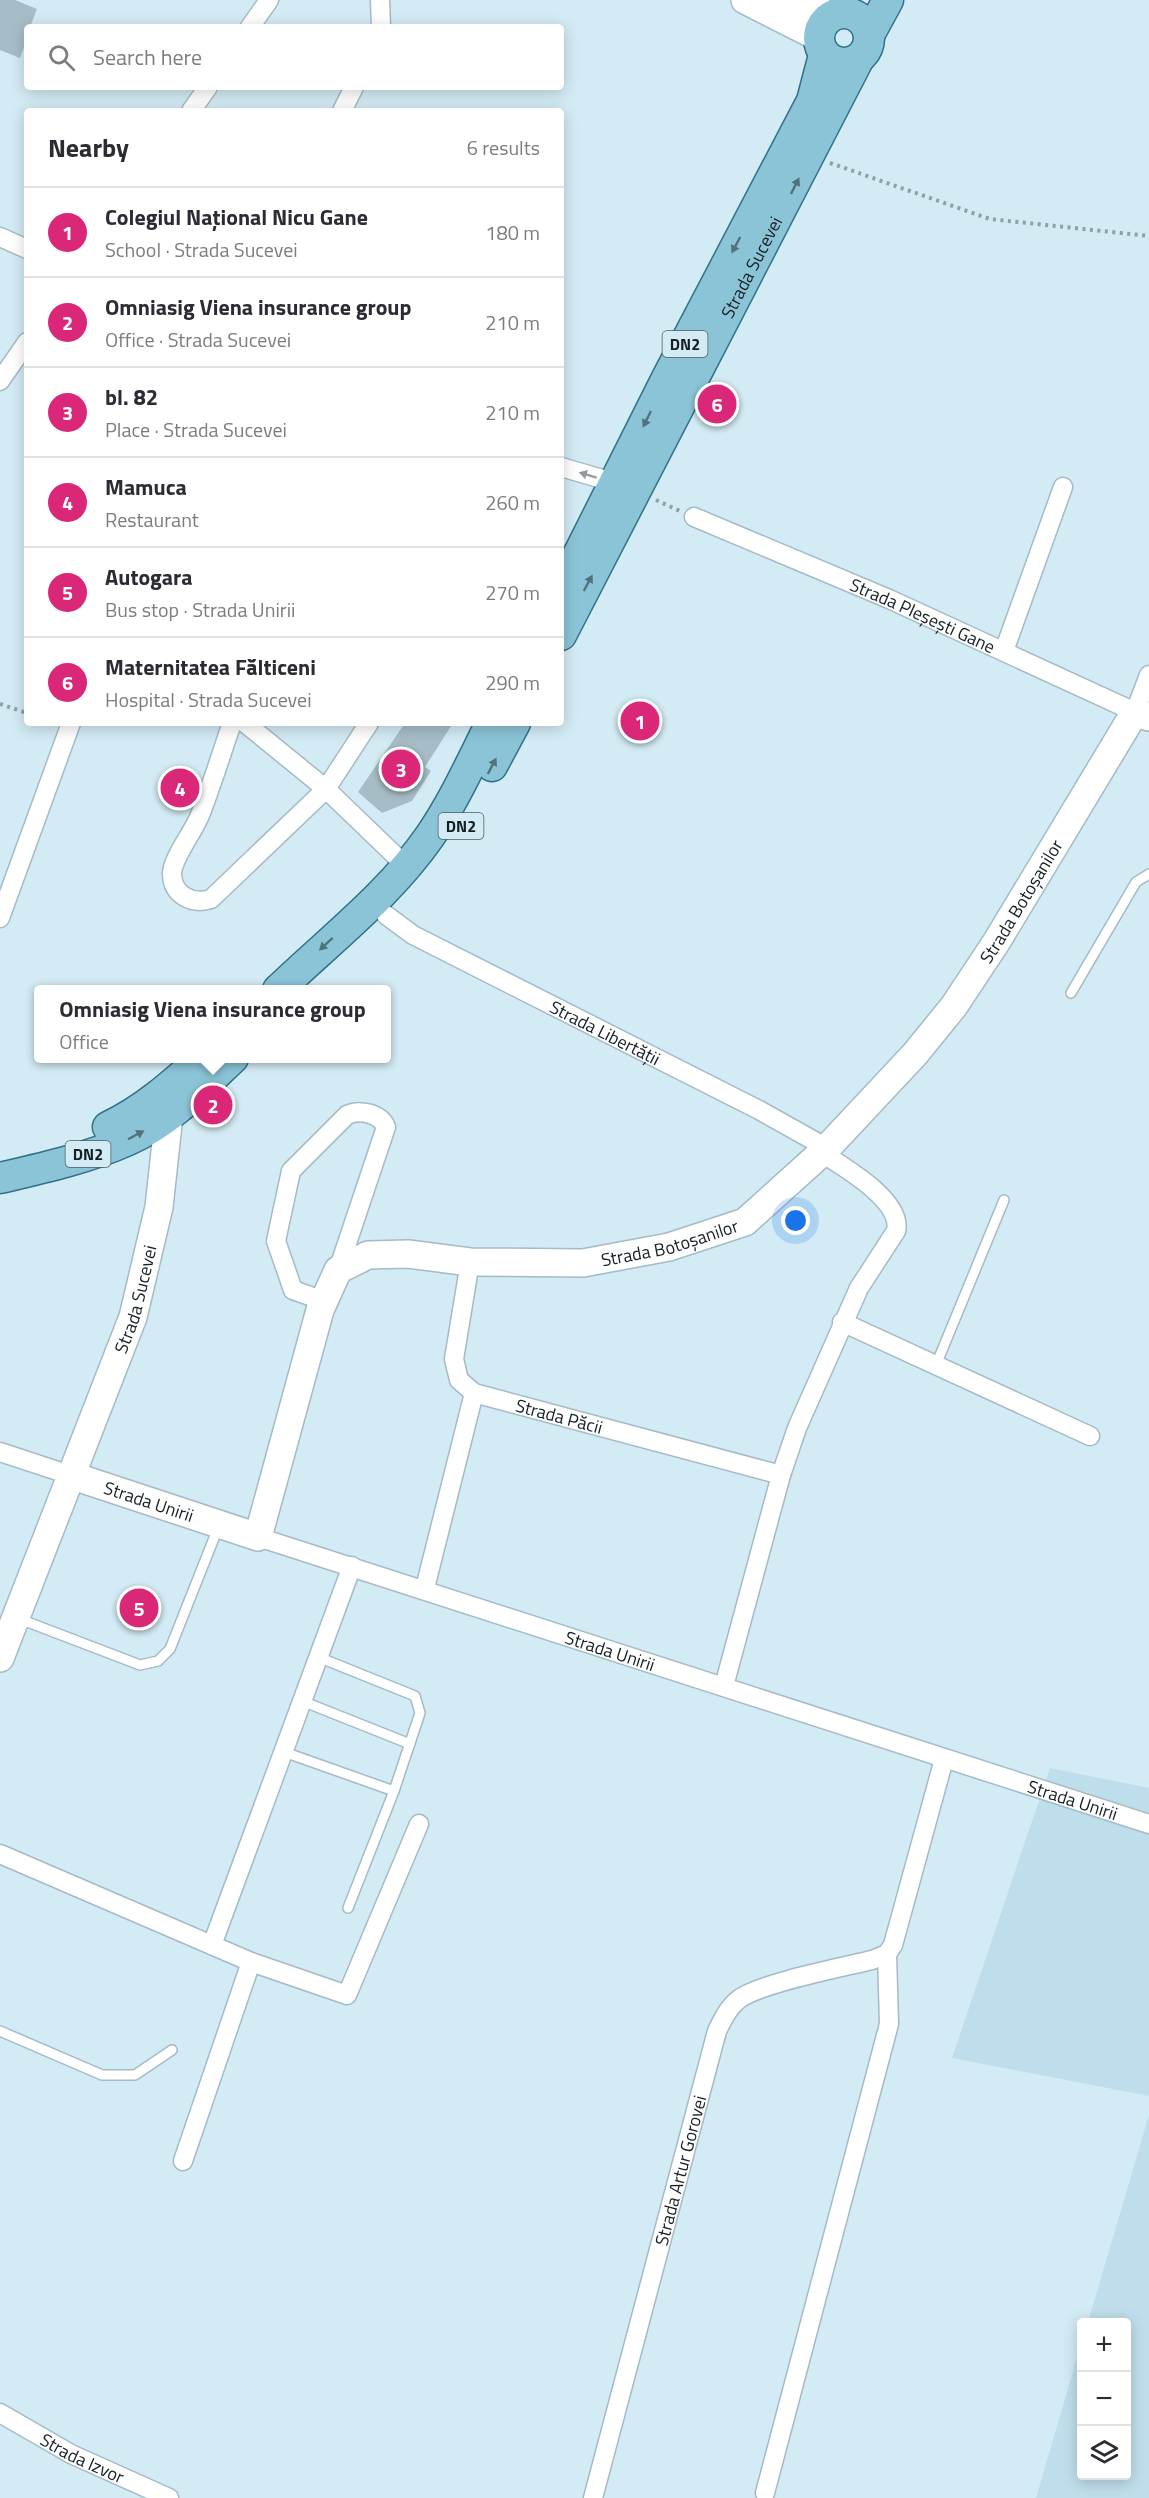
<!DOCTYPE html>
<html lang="en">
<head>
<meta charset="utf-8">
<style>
	body { margin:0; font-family:"Titillium Web",sans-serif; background:#f2f2f3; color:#2b2b33 }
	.controls { position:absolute; right:18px; bottom:18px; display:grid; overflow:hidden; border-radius:6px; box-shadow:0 3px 15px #0003 }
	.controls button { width:54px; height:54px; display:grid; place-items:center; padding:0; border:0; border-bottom:2px solid #e1e1e2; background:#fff; color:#2b2b33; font:30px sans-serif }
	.you { position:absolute; left:796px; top:1221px; width:21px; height:21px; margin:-15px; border:4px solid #fff; border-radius:50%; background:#1a73e8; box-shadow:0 0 0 9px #1a73e833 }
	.badge { display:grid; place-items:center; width:39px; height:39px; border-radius:50%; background:#db2777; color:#fff; font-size:20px; font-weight:700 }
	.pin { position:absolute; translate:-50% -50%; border:3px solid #fff; box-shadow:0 2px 6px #0006 }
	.popup { position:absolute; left:34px; top:985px; width:357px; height:78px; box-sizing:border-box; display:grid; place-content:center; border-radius:6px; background:#fff; filter:drop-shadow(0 2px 4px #0005); font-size:20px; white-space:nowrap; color:#7c7c81 }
	.popup b { font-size:22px; color:#2b2b33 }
	.popup::after { content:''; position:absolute; left:50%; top:100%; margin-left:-12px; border:12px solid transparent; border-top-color:#fff }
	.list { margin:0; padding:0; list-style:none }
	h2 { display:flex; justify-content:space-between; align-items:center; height:78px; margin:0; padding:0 24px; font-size:26px }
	h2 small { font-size:20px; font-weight:400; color:#7c7c81 }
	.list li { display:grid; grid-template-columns:39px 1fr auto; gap:18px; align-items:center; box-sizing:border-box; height:90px; padding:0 24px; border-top:2px solid #e1e1e2 }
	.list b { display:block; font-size:22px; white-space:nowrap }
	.list p { margin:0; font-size:20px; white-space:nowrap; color:#7c7c81 }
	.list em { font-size:20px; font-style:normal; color:#7c7c81 }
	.icon { flex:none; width:33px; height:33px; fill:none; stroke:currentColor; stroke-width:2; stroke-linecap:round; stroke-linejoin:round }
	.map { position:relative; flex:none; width:1149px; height:2498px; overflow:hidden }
	.search { position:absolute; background:#fff; box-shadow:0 3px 15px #0003; left:24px; top:24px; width:540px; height:66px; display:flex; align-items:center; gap:15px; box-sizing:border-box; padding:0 21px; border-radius:6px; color:#7c7c81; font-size:22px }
	.panel { position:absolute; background:#fff; box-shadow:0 3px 15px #0003; left:24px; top:108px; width:540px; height:618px; border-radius:6px }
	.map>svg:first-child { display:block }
	.built { fill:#bfdeeb }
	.building { fill:#a6bdc7 }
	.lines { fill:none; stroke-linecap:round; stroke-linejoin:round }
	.lane-casing { stroke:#a4bbc5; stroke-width:12 }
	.street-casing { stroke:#a4bbc5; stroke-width:21 }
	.secondary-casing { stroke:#a4bbc5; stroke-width:30 }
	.primary-casing { stroke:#307187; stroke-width:33 }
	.path { stroke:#8d9fa7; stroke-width:4; stroke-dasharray:3 4.5; stroke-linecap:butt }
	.lane { stroke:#fff; stroke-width:9 }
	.street { stroke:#fff; stroke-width:18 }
	.secondary { stroke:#fff; stroke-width:27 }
	.primary { stroke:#8bc4d7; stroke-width:30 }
	.oneway { fill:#50727d }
	.oneway2 { fill:#969a9c }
	.labels { text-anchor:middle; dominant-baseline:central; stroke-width:6; stroke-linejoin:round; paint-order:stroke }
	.shield { fill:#d3ebf5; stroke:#4f5c62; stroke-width:1.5 }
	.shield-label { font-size:16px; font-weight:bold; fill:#161f23 }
	.street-label { font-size:18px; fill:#161f23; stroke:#d3ebf5 }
</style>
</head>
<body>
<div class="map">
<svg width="1149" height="2498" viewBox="0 0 1149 2498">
	<rect width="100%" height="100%" fill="#d3ebf5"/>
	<!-- built -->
	<g class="built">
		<path d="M1050 1768 1149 1788V2096L952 2058Z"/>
		<path d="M1149 2115V2498H1036L1081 2344 1082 2476H1126V2322H1088Z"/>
	</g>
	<!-- building -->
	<g class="building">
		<path d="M0 0H15L37 9 30 27H27V39L20 58 0 50Z"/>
		<path d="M405 723H453L425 767 431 771 412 801 382 813 358 792Z"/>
	</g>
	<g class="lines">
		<defs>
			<g id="lane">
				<path d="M1071 993 1136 882 1149 874"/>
				<path d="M936 1365 1004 1200"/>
				<path d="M17 1618 140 1665 158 1661 170 1649 218 1528"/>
				<path d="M302 1701 410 1744"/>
				<path d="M284 1752 394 1791 420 1713 415 1696 318 1657"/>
				<path d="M348 1908 394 1791"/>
				<path d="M0 2031 102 2075H135L172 2050"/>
			</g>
			<g id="street">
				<path d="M380 0 381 27"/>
				<path d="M250 27 269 0"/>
				<path d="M191 111 208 87"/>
				<path d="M342 111 354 87"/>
				<path d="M0 237 27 249"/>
				<path d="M0 381 27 342"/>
				<path d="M561 467 616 483"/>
				<path id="s1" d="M694 517 889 599 1135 712 1149 675"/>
				<path d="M1004 651 1063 487"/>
				<path d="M232 723C221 754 212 785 200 815 194 831 173 857 172 873 172 895 192 905 211 899L326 789 369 723"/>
				<path d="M245 723 326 789 406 866"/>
				<path id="s2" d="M386 915 413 935 759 1110 827 1148"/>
				<path d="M0 918 71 723"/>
				<path id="s3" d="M470 1262 454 1359 459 1380 474 1393 781 1475"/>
				<path d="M324 1301 293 1290 276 1241 291 1171 347 1115C359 1109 380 1113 386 1127L338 1270"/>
				<path d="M842 1322 1090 1436"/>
				<path d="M0 1452 73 1476"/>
				<path id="s4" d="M258 1537 1149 1824"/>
				<path d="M425 1588 474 1393"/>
				<path d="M724 1686 781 1475 797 1428 859 1288 896 1231C903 1201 845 1168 822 1153"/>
				<path d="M0 1854 251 1962 347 1995 419 1824"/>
				<path d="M212 1945 352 1566"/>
				<path d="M183 2161 251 1962"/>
				<path id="s5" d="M0 2413 71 2454 169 2498"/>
				<path d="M765 2493 889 2024 887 1954"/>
				<path id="s6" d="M593 2498 717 2031C723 2019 728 2008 738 2000 756 1984 844 1967 872 1960L887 1954 893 1945 944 1759"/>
			</g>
			<g id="secondary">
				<path d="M745 0 818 37"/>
				<path d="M771 0 833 15"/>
				<path id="s7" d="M73 1476 258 1537 320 1310 338 1270 368 1255 408 1254 470 1262 583 1263 669 1247 745 1222 827 1148 915 1054 954 1006 997 941 1135 712 1149 717"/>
				<path id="s8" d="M0 1658 133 1317 159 1207 169 1115 165 1099"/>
			</g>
			<g id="primary">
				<circle cx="844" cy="38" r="25"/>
				<path d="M869 35 888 0"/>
				<path d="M561 589 667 378 812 101 824 55"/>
				<path id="s9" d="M561 635 858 60"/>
				<path d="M492 766 515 723"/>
				<path d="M278 990C329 941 390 894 430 836 454 801 472 761 491 723"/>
				<path d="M108 1127C144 1110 173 1084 202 1058"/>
				<path d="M0 1178C43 1168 88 1158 128 1140 169 1122 201 1088 233 1058"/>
			</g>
		</defs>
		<!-- lane casing -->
		<use href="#lane" class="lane-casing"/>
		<!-- street casing -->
		<use href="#street" class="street-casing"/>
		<!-- secondary casing -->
		<use href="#secondary" class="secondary-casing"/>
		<!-- primary casing -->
		<use href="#primary" class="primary-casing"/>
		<!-- path -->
		<g class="path">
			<path d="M830 163 990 219 1149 236"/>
			<path d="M656 500 680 511"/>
			<path d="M0 704 27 713"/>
		</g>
		<!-- lane -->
		<use href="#lane" class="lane"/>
		<!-- street -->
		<use href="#street" class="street"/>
		<!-- secondary -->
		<use href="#secondary" class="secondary"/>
		<!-- primary -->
		<use href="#primary" class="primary"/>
	</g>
	<!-- one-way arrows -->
	<defs><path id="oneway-solid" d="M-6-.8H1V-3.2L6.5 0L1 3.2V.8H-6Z" transform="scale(1.5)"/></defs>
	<g class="oneway">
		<use href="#oneway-solid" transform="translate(795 186) rotate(-63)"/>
		<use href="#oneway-solid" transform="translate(736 245) rotate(118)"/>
		<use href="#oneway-solid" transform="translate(647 419) rotate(116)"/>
		<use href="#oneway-solid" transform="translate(588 583) rotate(-62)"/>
		<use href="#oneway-solid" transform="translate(492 766) rotate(-62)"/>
		<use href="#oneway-solid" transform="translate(326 944) rotate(137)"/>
		<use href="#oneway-solid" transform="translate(136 1135) rotate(-28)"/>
	</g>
	<use class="oneway2" href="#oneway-solid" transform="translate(588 475) rotate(-163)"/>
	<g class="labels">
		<!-- shield labels -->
		<g class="shield">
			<rect x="662.5" y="331" width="45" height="26" rx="4.5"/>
			<rect x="438.5" y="813" width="45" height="26" rx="4.5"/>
			<rect x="65.5" y="1141" width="45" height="26" rx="4.5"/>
		</g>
		<g class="shield-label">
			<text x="685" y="344">DN2</text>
			<text x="461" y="826">DN2</text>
			<text x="88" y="1154">DN2</text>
		</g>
		<!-- street labels -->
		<g class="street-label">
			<text stroke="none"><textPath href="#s9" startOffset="414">Strada Sucevei</textPath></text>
			<text stroke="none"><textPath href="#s1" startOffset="249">Strada Pleșești Gane</textPath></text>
			<text stroke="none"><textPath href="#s7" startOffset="1316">Strada Botoșanilor</textPath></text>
			<text stroke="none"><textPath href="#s2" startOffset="249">Strada Libertății</textPath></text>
			<text stroke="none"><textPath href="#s7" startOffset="812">Strada Botoșanilor</textPath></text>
			<text stroke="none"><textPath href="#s8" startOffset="384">Strada Sucevei</textPath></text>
			<text stroke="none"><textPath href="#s3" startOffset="228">Strada Păcii</textPath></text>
			<text stroke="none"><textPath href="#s7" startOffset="80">Strada Unirii</textPath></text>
			<text stroke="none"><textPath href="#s4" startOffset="370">Strada Unirii</textPath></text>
			<text stroke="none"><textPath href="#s4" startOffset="856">Strada Unirii</textPath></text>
			<text stroke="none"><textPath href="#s6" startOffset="339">Strada Artur Gorovei</textPath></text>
			<text stroke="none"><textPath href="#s5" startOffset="94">Strada Izvor</textPath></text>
		</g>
	</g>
</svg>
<div class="controls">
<button>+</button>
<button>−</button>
<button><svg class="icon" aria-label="layers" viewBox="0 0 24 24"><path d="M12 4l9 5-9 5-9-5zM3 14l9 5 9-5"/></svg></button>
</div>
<div class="you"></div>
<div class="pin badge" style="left:640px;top:721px">1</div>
<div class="pin badge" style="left:213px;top:1105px">2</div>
<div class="popup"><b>Omniasig Viena insurance group</b>Office</div>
<div class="pin badge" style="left:401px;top:769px">3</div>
<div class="pin badge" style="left:180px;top:788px">4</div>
<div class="pin badge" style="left:139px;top:1608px">5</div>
<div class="pin badge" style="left:717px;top:404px">6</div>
<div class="search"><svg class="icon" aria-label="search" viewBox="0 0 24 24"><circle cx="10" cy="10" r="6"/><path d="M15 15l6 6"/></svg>Search here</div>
<section class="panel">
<h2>Nearby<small>6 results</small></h2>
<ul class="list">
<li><span class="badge">1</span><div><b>Colegiul Național Nicu Gane</b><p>School · Strada Sucevei</p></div><em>180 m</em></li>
<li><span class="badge">2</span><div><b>Omniasig Viena insurance group</b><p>Office · Strada Sucevei</p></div><em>210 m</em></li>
<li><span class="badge">3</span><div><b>bl. 82</b><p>Place · Strada Sucevei</p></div><em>210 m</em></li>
<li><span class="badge">4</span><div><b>Mamuca</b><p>Restaurant</p></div><em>260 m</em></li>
<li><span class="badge">5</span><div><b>Autogara</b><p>Bus stop · Strada Unirii</p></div><em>270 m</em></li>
<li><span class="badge">6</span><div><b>Maternitatea Fălticeni</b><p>Hospital · Strada Sucevei</p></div><em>290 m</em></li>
</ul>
</section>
</div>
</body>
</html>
